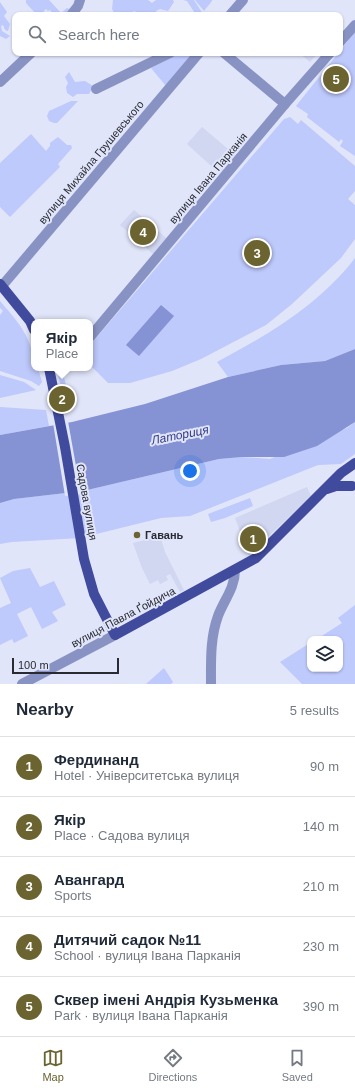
<!DOCTYPE html>
<html lang="en">
<head>
<meta charset="utf-8">
<style>
	body { margin:0; font-family:Helvetica,sans-serif; background:#f2f2f3; color:#1f2937 }
	.controls { position:absolute; right:12px; bottom:12px; display:grid; overflow:hidden; border-radius:8px; box-shadow:0 1px 3px #0004 }
	.controls button { width:36px; height:36px; display:grid; place-items:center; padding:0; border:0; border-bottom:1px solid #e0e1e3; background:#fff; color:#1f2937; font:20px sans-serif }
	.scale { position:absolute; left:12px; bottom:10px; width:107px; box-sizing:border-box; padding-left:4px; border:2px solid #292b33; border-top:0; font-size:11px; line-height:14px; white-space:nowrap; color:#292b33; -webkit-text-stroke:3px #e0e5fa; paint-order:stroke }
	.you { position:absolute; left:190px; top:471px; width:14px; height:14px; margin:-10px; border:3px solid #fff; border-radius:50%; background:#1a73e8; box-shadow:0 0 0 6px #1a73e833 }
	.badge { display:grid; place-items:center; width:26px; height:26px; border-radius:50%; background:#6b6330; color:#fff; font-size:13px; font-weight:700 }
	.pin { position:absolute; translate:-50% -50%; border:2px solid #fff; box-shadow:0 1px 4px #0006 }
	.popup { position:absolute; left:31px; top:319px; width:62px; height:52px; box-sizing:border-box; display:grid; place-content:center; border-radius:8px; background:#fff; filter:drop-shadow(0 1px 3px #0005); font-size:13px; white-space:nowrap; color:#747a83 }
	.popup b { font-size:15px; color:#1f2937 }
	.popup::after { content:''; position:absolute; left:50%; top:100%; margin-left:-8px; border:8px solid transparent; border-top-color:#fff }
	.list { margin:0; padding:0; list-style:none }
	h2 { display:flex; justify-content:space-between; align-items:center; height:52px; margin:0; padding:0 16px; font-size:17px }
	h2 small { font-size:13px; font-weight:400; color:#747a83 }
	.list li { display:grid; grid-template-columns:26px 1fr auto; gap:12px; align-items:center; box-sizing:border-box; height:60px; padding:0 16px; border-top:1px solid #e0e1e3 }
	.list b { display:block; font-size:15px; white-space:nowrap }
	.list p { margin:0; font-size:13px; white-space:nowrap; color:#747a83 }
	.list em { font-size:13px; font-style:normal; color:#747a83 }
	.icon { flex:none; width:22px; height:22px; fill:none; stroke:currentColor; stroke-width:2; stroke-linecap:round; stroke-linejoin:round }
	.map { position:relative; flex:none; width:355px; height:684px; overflow:hidden }
	.search { position:absolute; background:#fff; box-shadow:0 1px 3px #0004; left:12px; right:12px; top:12px; height:44px; display:flex; align-items:center; gap:10px; box-sizing:border-box; padding:0 14px; border-radius:8px; color:#747a83; font-size:15px }
	.sheet { height:352px; background:#fff }
	nav { display:flex; justify-content:space-around; align-items:center; box-sizing:border-box; height:56px; border-top:1px solid #e0e1e3; background:#fff; font-size:11px; color:#747a83 }
	nav a { display:grid; justify-items:center; gap:2px }
	nav .on { color:#6b6330 }
	.map>svg:first-child { display:block }
	.built { fill:#d1d6f1 }
	.green { fill:#bec9fc }
	.water { fill:#8592d4 }
	.pier { fill:#e0e5fa }
	.lines { fill:none; stroke-linecap:round; stroke-linejoin:round }
	.minor { stroke:#8993c3; stroke-width:10 }
	.major { stroke:#414b9e; stroke-width:10 }
	.poi-dot { fill:#6b6330; stroke:#e0e5fa; stroke-width:1.5 }
	.labels { text-anchor:middle; dominant-baseline:central; stroke-width:4; stroke-linejoin:round; paint-order:stroke }
	.street-label { font-size:11px; fill:#292b33; stroke:#e0e5fa }
	.poi-label { font-size:11px; font-weight:bold; fill:#292b33; stroke:#e0e5fa; text-anchor:start }
	.water-label { font-size:12px; font-style:italic; fill:#323986; stroke:#e0e5fa }
</style>
</head>
<body>
<div class="map">
<svg width="355" height="684" viewBox="0 0 355 684">
	<rect width="100%" height="100%" fill="#e0e5fa"/>
	<!-- built -->
	<g class="built">
		<path d="M299 53H318L310 62Z"/>
		<path d="M202 127 235 155 220 174 187 144Z"/>
		<path d="M134 210 166 238 153 254 120 225Z"/>
		<path d="M307 487 311 496 249 555 235 518Z"/>
		<path d="M160 536 165 552 184 590 180 592 170 574 166 576 168 580 160 584 158 580 150 584 142 568 133 543Z"/>
	</g>
	<!-- green -->
	<g class="green">
		<path d="M26 0H49L61 13 67 8 70 9 68 13 54 15 50 10 48 11 46 9 43 12 44 15H37L26 3Z"/>
		<path d="M113 0H148L152 3 156 0H173L174 2 168 11 160 9 156 11 157 15 144 14 137 15 135 11 132 12 133 15H115L112 9Z"/>
		<path d="M183 0H194L203 14 196 15 187 1Z"/>
		<path d="M195 0H212V1L204 11Z"/>
		<path d="M0 2 7 12 4 16 10 24 8 31 5 30 3 25 1 26 2 31 10 36 6 39 0 36Z"/>
		<path d="M355 32V156L340 146 343 141 341 139 339 142 307 117 308 114 296 106Z"/>
		<path d="M180 53H195L166 86 151 68Z"/>
		<path d="M69 72 75 82 85 81 93 86 89 94H77L73 97 67 93 66 87 68 83 65 77Z"/>
		<path d="M71 101H78L57 123H54L49 121 47 116 49 111Z"/>
		<path d="M290 117 298 124 301 120 355 166V191L348 199 355 205V239L341 258 292 304 266 325 201 359 172 371 130 383H108L90 365V345L284 119Z"/>
		<path d="M31 134 46 151 50 146V143L58 137 67 145H71L72 148 58 164 60 167 10 217 0 207V163Z"/>
		<path d="M355 258V349L325 361 281 365 228 377 217 362C268 335 320 304 355 258Z"/>
		<path d="M0 301C18 322 34 339 34 368H38L42 382 39 386 31 381 0 371V315L3 311 0 308Z"/>
		<path d="M56 368H62L67 390H62Z"/>
		<path d="M0 375 24 382 36 390 0 398Z"/>
		<path d="M0 407 46 410 49 426 0 435Z"/>
		<path d="M355 422V454L341 464 318 465 190 516 161 518 80 538 12 542 0 544V503L14 499 83 491 219 459 242 457 270 459 347 428Z"/>
		<path d="M250 498 253 506 225 518 211 522 208 514Z"/>
		<path d="M30 568 40 587 54 581 66 605 52 612 58 621 42 629 31 607 17 614 28 636 14 643 12 639 0 645V608L11 603 0 578 13 571Z"/>
		<path d="M355 605V684H302L280 662 310 643V669H340V639H317L342 623 338 618Z"/>
		<path d="M164 668 173 682 171 684H146Z"/>
	</g>
	<!-- water -->
	<g class="water">
		<path d="M161 305 174 316 139 356 126 345Z"/>
		<path d="M355 349V422L317 446 284 457H242L219 459 83 491 14 499 0 503V435L72 422 145 404 228 377 281 365 325 361Z"/>
	</g>
	<!-- pier -->
	<path class="pier" d="M68 421 81 494 65 496 53 423Z"/>
	<g class="lines">
		<!-- minor -->
		<g class="minor">
			<path d="M71 15 78 6 80 0"/>
			<path d="M230 15 243 0"/>
			<path d="M340 42 355 25"/>
			<path d="M224 53 285 104"/>
			<path d="M0 82 31 53"/>
			<path d="M96 89 170 53"/>
			<path d="M2 286 199 53"/>
			<path d="M90 337 285 104 330 53"/>
			<path d="M22 684 115 635"/>
			<path d="M211 684C211 661 210 638 218 616 224 600 235 588 235 570"/>
		</g>
		<!-- major -->
		<g class="major">
			<path d="M0 284 30 321 34 330"/>
			<path d="M49 368 65 447 84 559 94 594 115 635 256 558 341 473 355 463"/>
			<path d="M327 489 336 486H352"/>
		</g>
	</g>
	<!-- markers -->
	<circle class="poi-dot" cx="137" cy="535" r="4"/>
	<g class="labels">
		<!-- street labels -->
		<g class="street-label">
			<text transform="translate(91 162) rotate(-50)">вулиця Михайла Грушевського</text>
			<text transform="translate(208 178) rotate(-50)">вулиця Івана Парканія</text>
			<text transform="translate(87 502) rotate(80)">Садова вулиця</text>
			<text transform="translate(123 617) rotate(-28)">вулиця Павла Ґойдича</text>
		</g>
		<!-- poi labels -->
		<g class="poi-label">
			<text x="145" y="535">Гавань</text>
		</g>
		<!-- water labels -->
		<g class="water-label">
			<text transform="translate(180 435) rotate(-11)">Латориця</text>
		</g>
	</g>
</svg>
<div class="controls">
<button><svg class="icon" aria-label="layers" viewBox="0 0 24 24"><path d="M12 4l9 5-9 5-9-5zM3 14l9 5 9-5"/></svg></button>
</div>
<div class="scale">100 m</div>
<div class="you"></div>
<div class="pin badge" style="left:253px;top:539px">1</div>
<div class="pin badge" style="left:62px;top:399px">2</div>
<div class="popup"><b>Якір</b>Place</div>
<div class="pin badge" style="left:257px;top:253px">3</div>
<div class="pin badge" style="left:143px;top:232px">4</div>
<div class="pin badge" style="left:336px;top:79px">5</div>
<div class="search"><svg class="icon" aria-label="search" viewBox="0 0 24 24"><circle cx="10" cy="10" r="6"/><path d="M15 15l6 6"/></svg>Search here</div>
</div>
<section class="sheet">
<h2>Nearby<small>5 results</small></h2>
<ul class="list">
<li><span class="badge">1</span><div><b>Фердинанд</b><p>Hotel · Університетська вулиця</p></div><em>90 m</em></li>
<li><span class="badge">2</span><div><b>Якір</b><p>Place · Садова вулиця</p></div><em>140 m</em></li>
<li><span class="badge">3</span><div><b>Авангард</b><p>Sports</p></div><em>210 m</em></li>
<li><span class="badge">4</span><div><b>Дитячий садок №11</b><p>School · вулиця Івана Парканія</p></div><em>230 m</em></li>
<li><span class="badge">5</span><div><b>Сквер імені Андрія Кузьменка</b><p>Park · вулиця Івана Парканія</p></div><em>390 m</em></li>
</ul>
</section>
<nav>
<a class="on"><svg class="icon" aria-label="map" viewBox="0 0 24 24"><path d="M3 6l6-2 6 2 6-2v14l-6 2-6-2-6 2zM9 4v14M15 6v14"/></svg>Map</a>
<a><svg class="icon" aria-label="directions" viewBox="0 0 24 24"><path d="M12 3l9 9-9 9-9-9zM9 14v-3h6M13 9l2 2-2 2"/></svg>Directions</a>
<a><svg class="icon" aria-label="saved" viewBox="0 0 24 24"><path d="M7 4h10v16l-5-4-5 4z"/></svg>Saved</a>
</nav>
</body>
</html>
